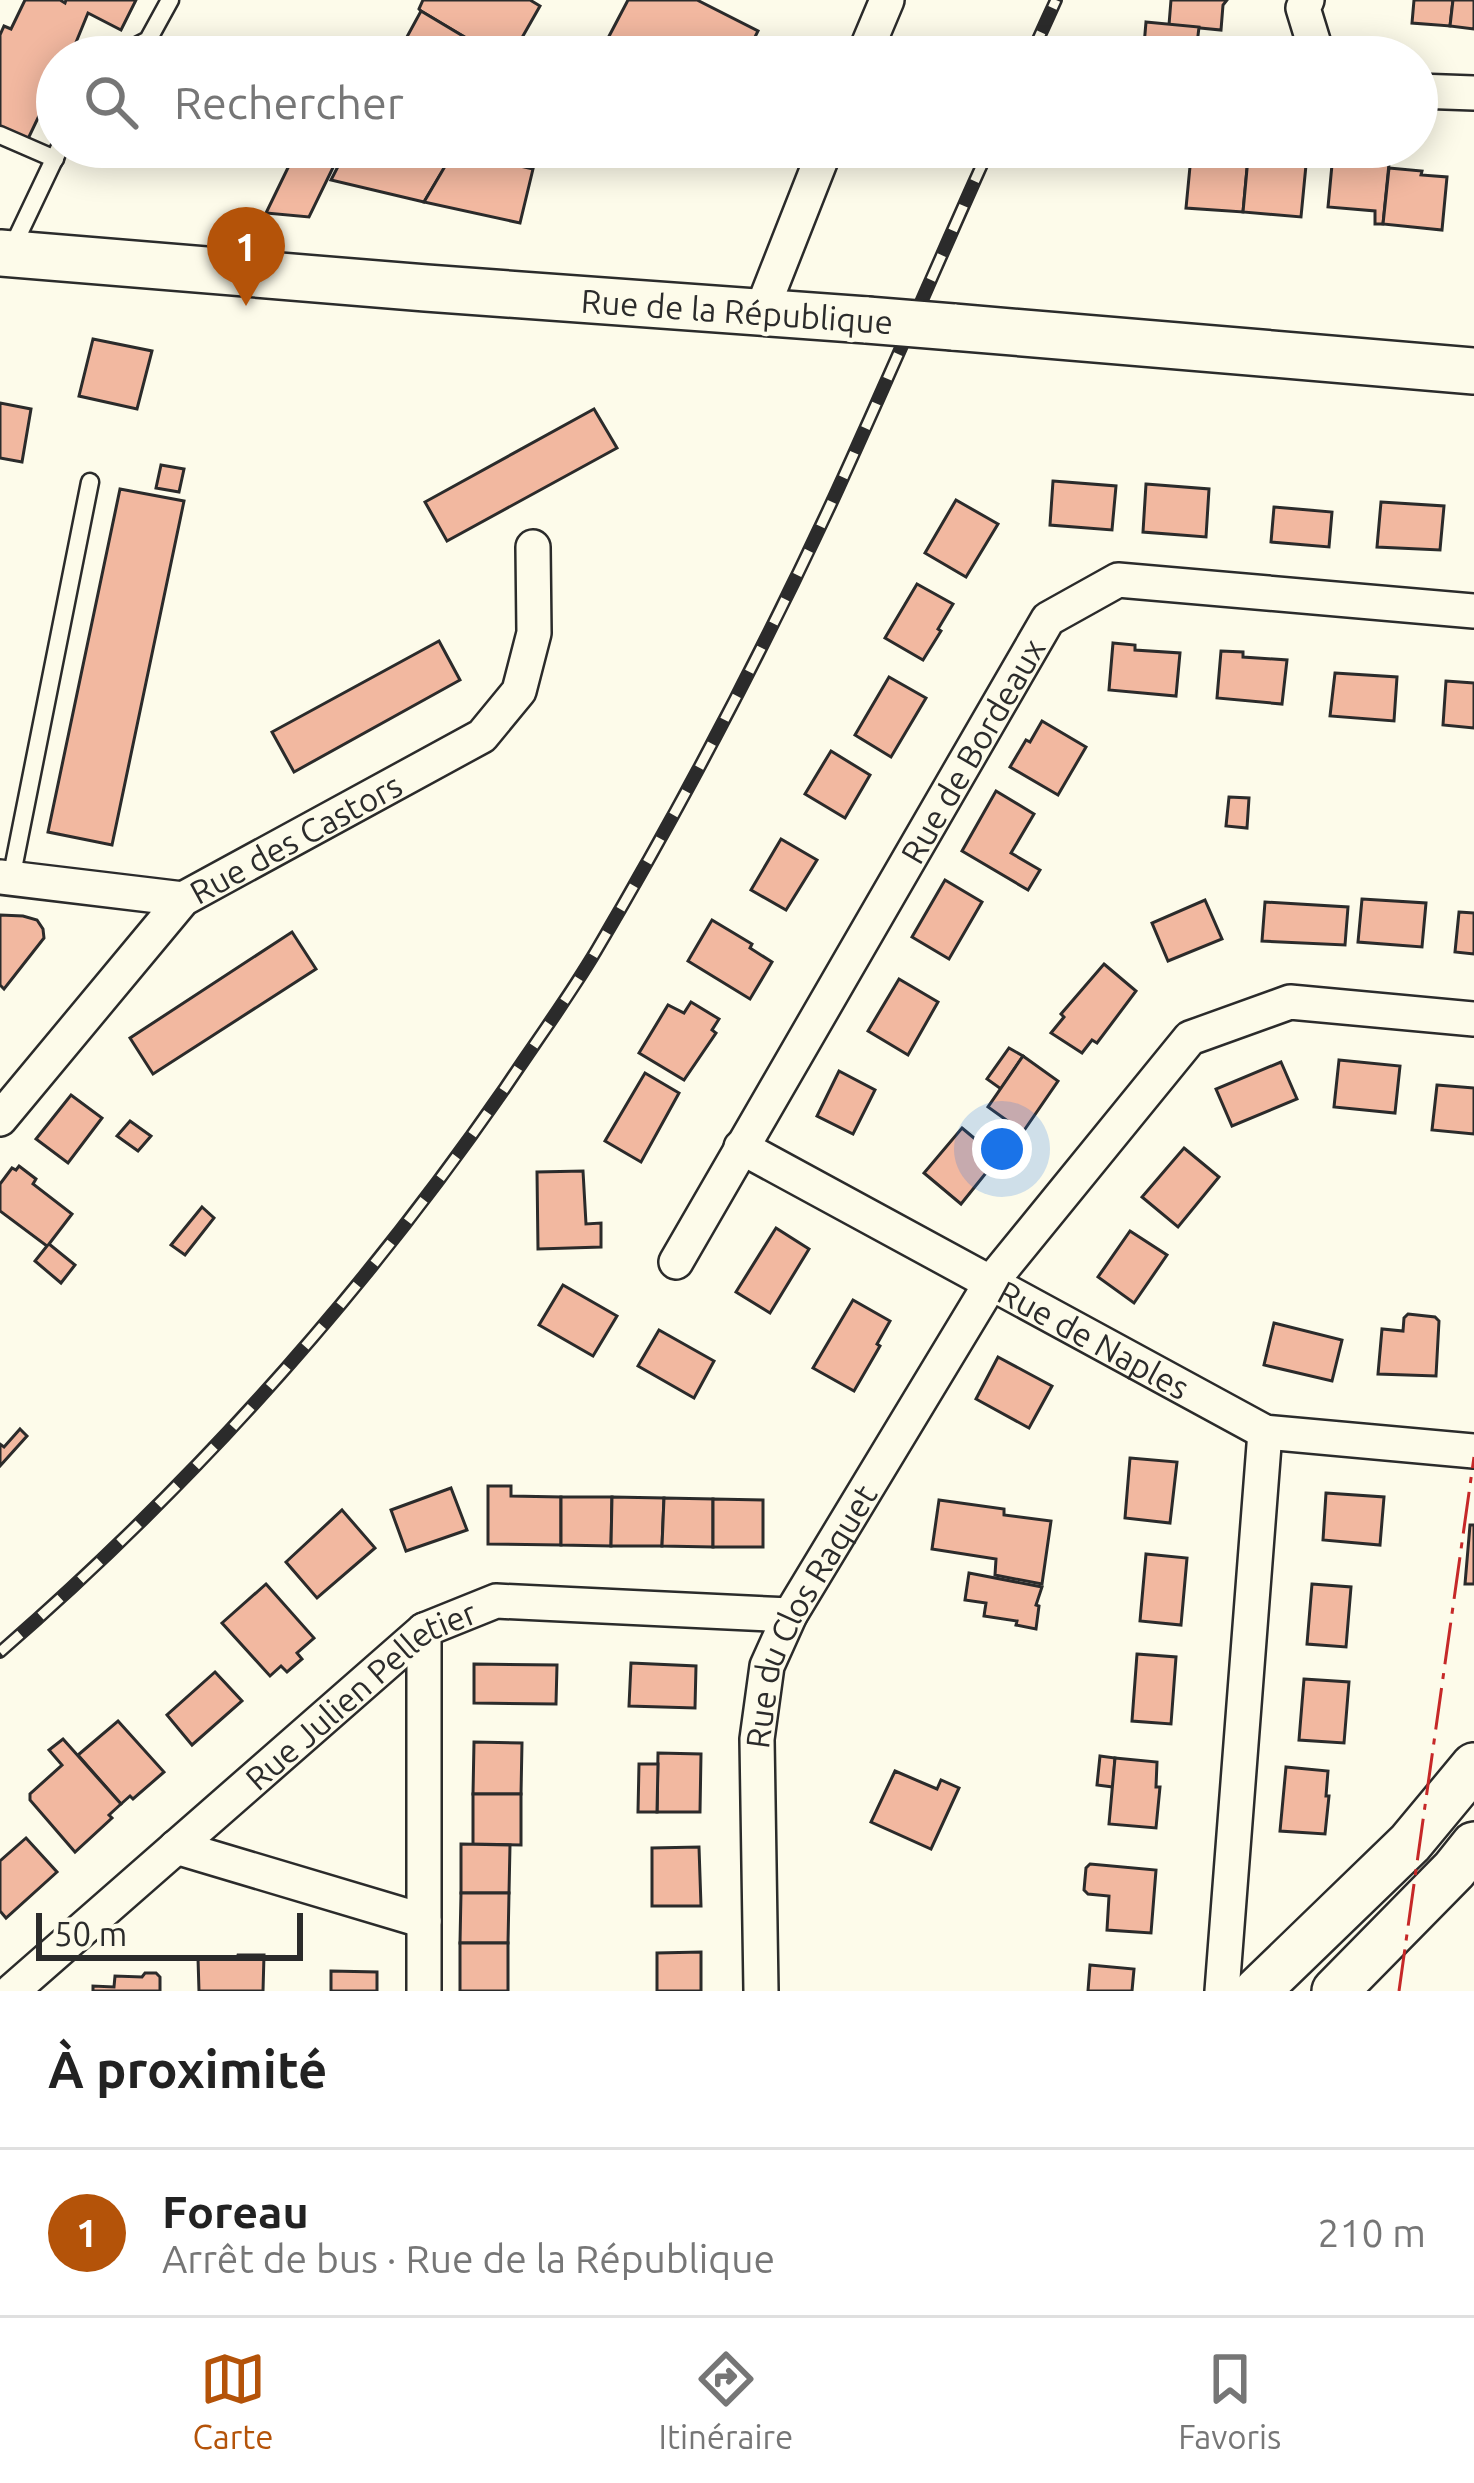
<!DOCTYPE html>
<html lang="fr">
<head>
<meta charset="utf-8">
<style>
	body { margin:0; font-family:Ubuntu,sans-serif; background:#f6f6f6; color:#222 }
	.scale { position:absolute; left:36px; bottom:30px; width:267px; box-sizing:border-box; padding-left:12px; border:6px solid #2b2b2b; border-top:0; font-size:33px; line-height:42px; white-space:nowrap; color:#2b2b2b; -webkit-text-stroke:9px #fdfbea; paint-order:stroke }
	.you { position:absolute; left:1002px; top:1149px; width:42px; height:42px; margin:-30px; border:9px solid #fff; border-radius:50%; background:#1a73e8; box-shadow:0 0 0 18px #1a73e833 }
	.badge { display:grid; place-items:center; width:78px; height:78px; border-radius:50%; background:#b45309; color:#fff; font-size:39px; font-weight:700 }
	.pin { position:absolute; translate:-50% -99px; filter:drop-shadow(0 3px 6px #0008) }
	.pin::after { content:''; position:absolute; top:63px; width:42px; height:36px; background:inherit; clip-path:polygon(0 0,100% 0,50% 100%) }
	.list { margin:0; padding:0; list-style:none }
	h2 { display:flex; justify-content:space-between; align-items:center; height:156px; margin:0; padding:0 48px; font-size:51px }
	h2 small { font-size:39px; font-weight:400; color:#767676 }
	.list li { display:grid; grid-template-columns:78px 1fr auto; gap:36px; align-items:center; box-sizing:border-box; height:168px; padding:0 48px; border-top:3px solid #e0e0e0 }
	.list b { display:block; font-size:45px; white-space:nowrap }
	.list p { margin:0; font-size:39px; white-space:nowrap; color:#767676 }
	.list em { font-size:39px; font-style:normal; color:#767676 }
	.icon { flex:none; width:66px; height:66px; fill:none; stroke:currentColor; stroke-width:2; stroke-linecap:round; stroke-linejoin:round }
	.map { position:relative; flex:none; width:1474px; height:1991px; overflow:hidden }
	.search { position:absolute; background:#fff; box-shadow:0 6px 30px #0003; left:36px; right:36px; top:36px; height:132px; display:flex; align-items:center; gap:30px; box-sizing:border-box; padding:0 42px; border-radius:66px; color:#767676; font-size:45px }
	.sheet { height:324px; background:#fff }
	nav { display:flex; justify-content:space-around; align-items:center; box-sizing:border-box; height:168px; border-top:3px solid #e0e0e0; background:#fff; font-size:33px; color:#767676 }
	nav a { display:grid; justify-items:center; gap:6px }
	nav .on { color:#b45309 }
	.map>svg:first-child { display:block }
	.building { fill:#f2b8a0; stroke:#2b2b2b; stroke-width:3 }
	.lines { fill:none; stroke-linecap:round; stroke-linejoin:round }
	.lane-casing { stroke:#2b2b2b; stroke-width:21 }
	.street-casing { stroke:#2b2b2b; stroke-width:38 }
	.secondary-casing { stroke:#2b2b2b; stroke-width:50 }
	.lane { stroke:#fdfbea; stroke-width:16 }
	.street { stroke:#fdfbea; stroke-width:33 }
	.secondary { stroke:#fdfbea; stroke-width:45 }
	.rail-casing { stroke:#2b2b2b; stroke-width:14 }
	.rail { stroke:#fdfbea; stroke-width:9; stroke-dasharray:27; stroke-linecap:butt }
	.secondary-bridge-casing { stroke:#2b2b2b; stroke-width:50; stroke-linecap:butt }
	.secondary-bridge { stroke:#fdfbea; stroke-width:45 }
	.power { stroke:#c62828; stroke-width:3; stroke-dasharray:42 9 6 9; stroke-linecap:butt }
	.labels { text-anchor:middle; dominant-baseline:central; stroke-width:9; stroke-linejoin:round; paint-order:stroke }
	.street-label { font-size:33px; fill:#2b2b2b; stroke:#fdfbea }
</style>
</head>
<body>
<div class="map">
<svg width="1474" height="1991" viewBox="0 0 1474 1991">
	<rect width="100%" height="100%" fill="#fdfbea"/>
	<!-- building -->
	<g class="building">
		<path d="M25 0H60L65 3 66 0H136L121 30 88 13 70 57H57V103L47 99 27 141 0 128V35L4 26 11 29Z"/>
		<path d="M423 0H530L540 6 511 57H498L421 11 419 9Z"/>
		<path d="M628 0H697L758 31 745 57H634L606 42Z"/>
		<path d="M1171 0H1227L1223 5 1221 30 1169 25Z"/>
		<path d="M1414 0H1453L1450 26 1412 23Z"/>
		<path d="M1453 0H1474V29L1450 26Z"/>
		<path d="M421 11 498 57H396Z"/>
		<path d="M1146 22 1199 27 1196 53 1200 54V57H1143Z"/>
		<path d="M298 147H343L309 217 266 213Z"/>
		<path d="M348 147H457L424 202 331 180Z"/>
		<path d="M454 151 533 169 520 223 424 202Z"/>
		<path d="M1359 153 1390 154 1383 224H1375V211L1328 207 1333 154 1358 156Z"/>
		<path d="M1218 155 1248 158 1243 212 1186 208 1191 156 1217 158Z"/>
		<path d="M1248 158 1306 165 1301 217 1243 212Z"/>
		<path d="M1389 168 1422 171 1421 175 1447 177 1442 230 1383 224Z"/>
		<path d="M93 339 152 351 137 409 79 396Z"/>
		<path d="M0 403 31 409 22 462 0 458Z"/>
		<path d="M594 409 617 448 447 541 425 502Z"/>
		<path d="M161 465 184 469 179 492 156 488Z"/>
		<path d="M1053 481 1116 486 1112 530 1050 525Z"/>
		<path d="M1146 484 1209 489 1206 537 1143 532Z"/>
		<path d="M120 489 184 501 112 845 48 832Z"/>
		<path d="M956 500 998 524 966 577 925 553Z"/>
		<path d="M1381 502 1444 506 1440 550 1377 547Z"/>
		<path d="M1274 507 1332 512 1329 547 1271 542Z"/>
		<path d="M917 584 953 604 938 629 941 631 923 660 885 638Z"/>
		<path d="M439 641 460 680 294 772 272 732Z"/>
		<path d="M1113 643 1135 645V650L1180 653 1176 696 1109 690Z"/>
		<path d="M1221 651 1243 652V657L1287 660 1282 704 1217 698Z"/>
		<path d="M1335 673 1397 677 1394 721 1330 716Z"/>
		<path d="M889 677 926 698 891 757 855 735Z"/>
		<path d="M1446 681 1474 683V728L1443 725Z"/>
		<path d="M1042 721 1086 747 1058 795 1010 767 1026 740 1030 742Z"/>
		<path d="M831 751 870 775 845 818 805 794Z"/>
		<path d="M996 791 1034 814 1011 853 1040 870 1028 890 962 851Z"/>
		<path d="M1229 797 1249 798 1247 828 1226 826Z"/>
		<path d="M781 839 817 860 786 910 751 890Z"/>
		<path d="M945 880 982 902 949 959 912 937Z"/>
		<path d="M1362 899 1426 903 1422 947 1358 942Z"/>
		<path d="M1205 900 1222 939 1168 961 1152 923Z"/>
		<path d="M1265 902 1348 907 1345 945 1262 941Z"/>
		<path d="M1459 912 1474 913V954L1455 952Z"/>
		<path d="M0 915 23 916 37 920 43 929 44 938 4 989 0 985Z"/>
		<path d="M712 920 752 944 750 948 772 962 750 999 688 961Z"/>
		<path d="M292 932 316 969 153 1074 130 1038Z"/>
		<path d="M1104 964 1136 991 1097 1043 1092 1040 1082 1053 1051 1033 1064 1017 1061 1014Z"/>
		<path d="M899 979 938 1002 908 1055 868 1031Z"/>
		<path d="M691 1002 719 1019 712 1030 716 1033 684 1080 639 1053 668 1005 684 1013Z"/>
		<path d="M1009 1048 1023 1056 1001 1089 987 1079Z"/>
		<path d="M1023 1056 1058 1081 1023 1132 988 1107Z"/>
		<path d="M1339 1060 1400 1066 1395 1113 1334 1107Z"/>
		<path d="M1281 1062 1297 1099 1232 1126 1216 1089Z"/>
		<path d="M839 1071 875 1090 853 1134 817 1116Z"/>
		<path d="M645 1073 679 1093 641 1162 605 1141Z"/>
		<path d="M1437 1085 1474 1088V1134L1432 1130Z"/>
		<path d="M71 1095 102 1118 68 1163 36 1139Z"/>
		<path d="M130 1121 151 1136 138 1151 117 1136Z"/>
		<path d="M962 1128 998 1158 961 1204 924 1173Z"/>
		<path d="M1184 1148 1219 1177 1178 1227 1142 1197Z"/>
		<path d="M19 1166 36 1179 33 1184 72 1214 49 1244 75 1265 61 1283 35 1261 47 1246 0 1211V1184L12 1168 16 1170Z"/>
		<path d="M583 1171 586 1224 601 1223V1247L538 1249 537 1172Z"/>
		<path d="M202 1207 214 1218 185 1255 171 1245Z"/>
		<path d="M776 1228 809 1249 770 1313 736 1292Z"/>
		<path d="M1130 1231 1167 1255 1134 1303 1098 1277Z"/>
		<path d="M563 1285 617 1316 593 1356 539 1325Z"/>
		<path d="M853 1300 890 1321 877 1344 880 1346 854 1391 813 1368Z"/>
		<path d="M1408 1314 1435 1317 1439 1321 1436 1376 1378 1374 1382 1329 1403 1331 1404 1318Z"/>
		<path d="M1274 1323 1342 1340 1332 1381 1264 1365Z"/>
		<path d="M659 1330 714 1361 694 1398 638 1366Z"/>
		<path d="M998 1357 1052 1386 1029 1428 976 1399Z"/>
		<path d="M20 1429 27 1436 0 1466V1444L4 1447Z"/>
		<path d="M1130 1458 1177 1462 1170 1523 1125 1518Z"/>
		<path d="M488 1486H511V1496L561 1497V1545L488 1544Z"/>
		<path d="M451 1488 467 1530 406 1551 391 1510Z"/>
		<path d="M1326 1493 1384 1497 1380 1545 1323 1540Z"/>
		<path d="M561 1497H612L611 1546 561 1545Z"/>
		<path d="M612 1497 664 1498 662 1546H611Z"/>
		<path d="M664 1498 713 1499V1547L662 1546Z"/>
		<path d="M713 1499 763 1500V1547H713Z"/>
		<path d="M939 1500 1004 1509V1515L1051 1521 1042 1584 995 1575 996 1559 932 1549Z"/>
		<path d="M342 1510 375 1548 317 1598 286 1562Z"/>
		<path d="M1470 1525H1474V1584H1465Z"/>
		<path d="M1146 1554 1187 1558 1181 1625 1140 1621Z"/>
		<path d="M969 1573 1042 1587 1036 1605 1039 1606 1036 1629 1016 1625 1017 1621 984 1616 986 1603 965 1600Z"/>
		<path d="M266 1584 314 1638 297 1653 302 1659 287 1672 281 1666 270 1676 222 1623Z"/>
		<path d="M1312 1584 1351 1587 1346 1647 1307 1644Z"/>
		<path d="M1137 1654 1176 1657 1171 1724 1132 1721Z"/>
		<path d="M631 1663 696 1666 695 1708 629 1706Z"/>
		<path d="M474 1664 557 1665 556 1704 474 1703Z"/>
		<path d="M215 1672 242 1701 192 1745 167 1715Z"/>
		<path d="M1304 1679 1349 1682 1344 1743 1299 1740Z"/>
		<path d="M118 1721 164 1772 133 1799 130 1796 121 1804 78 1755Z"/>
		<path d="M63 1739 121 1804 109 1815 112 1818 75 1852 30 1800V1794L62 1765 49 1750Z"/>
		<path d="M474 1742 522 1743 521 1794H473Z"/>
		<path d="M658 1753 701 1754 700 1812H657Z"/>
		<path d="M1100 1756 1115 1758 1113 1787 1097 1785Z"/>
		<path d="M1115 1758 1157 1762 1156 1787H1160L1156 1828 1109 1824Z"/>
		<path d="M639 1764H658L657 1812H638Z"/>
		<path d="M1286 1767 1328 1771 1326 1796H1329L1325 1834 1280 1831Z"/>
		<path d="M895 1771 937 1789 941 1780 959 1788 931 1849 871 1822Z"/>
		<path d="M473 1794H521V1845L473 1844Z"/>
		<path d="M26 1838 57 1872 6 1918 0 1911V1861Z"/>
		<path d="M461 1844 510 1845 509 1893H461Z"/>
		<path d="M699 1847 701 1906H652V1848Z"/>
		<path d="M1090 1864 1156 1870 1151 1933 1107 1930 1109 1896 1088 1894 1084 1890 1086 1868Z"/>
		<path d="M461 1893H509L508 1943H460Z"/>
		<rect x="460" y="1943" width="48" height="48"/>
		<path d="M701 1952V1991H657V1953Z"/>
		<path d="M238 1955H264L263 1991H199L198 1958H237Z"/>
		<path d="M1090 1965 1134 1969 1132 1991H1088Z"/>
		<path d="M331 1971 377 1972V1991H331Z"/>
		<path d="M145 1973H156L160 1977V1991H93V1986L114 1987 115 1976 142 1977Z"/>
	</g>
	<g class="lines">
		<defs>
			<g id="lane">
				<path d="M115 57 148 40 170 0"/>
				<path d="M0 135 55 159"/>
				<path d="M12 248 60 147"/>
				<path d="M11 879 90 482"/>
			</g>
			<g id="street">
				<path d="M1307 0 1303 8 1318 57"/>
				<path d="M863 57 887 0"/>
				<path d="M1417 91 1474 93"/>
				<path d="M761 312 826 147"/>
				<path d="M0 877 183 899"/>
				<path id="s1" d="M0 1119 183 899 482 736 519 691 534 633 533 547"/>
				<path id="s2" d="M741 1147 1265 1432 1474 1451"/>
				<path id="s3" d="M676 1262 1048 619 1118 580 1474 611"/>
				<path d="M176 1847 424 1921"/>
				<path id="s4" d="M12 1991 424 1630 496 1601 790 1615"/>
				<path d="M424 1991V1630"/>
				<path id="s5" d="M761 1991 757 1739 767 1666 790 1615 992 1281 1190 1038 1290 1002 1474 1019"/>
				<path d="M1222 1991 1265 1432"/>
			</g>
			<g id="secondary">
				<path d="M0 253 426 288 867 320"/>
				<path d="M953 327 1474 371"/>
				<path d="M1257 1991 1410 1843 1474 1766"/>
				<path d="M1335 1991 1454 1870 1474 1845"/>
			</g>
		</defs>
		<!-- lane casing -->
		<use href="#lane" class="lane-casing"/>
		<!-- street casing -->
		<use href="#street" class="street-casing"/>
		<!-- secondary casing -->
		<use href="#secondary" class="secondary-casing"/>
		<!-- lane -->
		<use href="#lane" class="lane"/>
		<!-- street -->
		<use href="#street" class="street"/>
		<!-- secondary -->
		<use href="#secondary" class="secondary"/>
		<defs>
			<g id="rail">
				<path d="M1030 57 1056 0"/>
				<path d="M0 1652C192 1485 360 1298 505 1088 535 1043 568 998 596 951 681 807 759 658 830 506 885 387 936 266 990 147"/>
			</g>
		</defs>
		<!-- rail casing -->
		<use href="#rail" class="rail-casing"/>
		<!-- rail -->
		<use href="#rail" class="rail"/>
		<defs>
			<path id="secondary-bridge" d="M867 320 953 327"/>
		</defs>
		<!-- secondary-bridge casing -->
		<use href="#secondary-bridge" class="secondary-bridge-casing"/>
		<!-- secondary-bridge -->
		<use href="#secondary-bridge" class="secondary-bridge"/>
		<!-- power -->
		<path class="power" d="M1399 1991 1474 1457"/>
	</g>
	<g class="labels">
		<!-- street labels -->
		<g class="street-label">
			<text transform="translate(737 311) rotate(4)">Rue de la République</text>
			<text stroke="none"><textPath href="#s3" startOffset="591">Rue de Bordeaux</textPath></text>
			<text stroke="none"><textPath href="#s1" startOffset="414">Rue des Castors</textPath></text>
			<text stroke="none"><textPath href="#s2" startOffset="402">Rue de Naples</textPath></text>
			<text stroke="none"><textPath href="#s5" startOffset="387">Rue du Clos Raquet</textPath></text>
			<text stroke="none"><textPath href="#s4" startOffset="459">Rue Julien Pelletier</textPath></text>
		</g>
	</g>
</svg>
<div class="scale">50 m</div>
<div class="you"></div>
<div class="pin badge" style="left:246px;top:306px">1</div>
<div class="search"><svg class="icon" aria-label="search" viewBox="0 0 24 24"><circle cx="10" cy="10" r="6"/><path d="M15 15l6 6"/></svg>Rechercher</div>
</div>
<section class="sheet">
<h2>À proximité<small></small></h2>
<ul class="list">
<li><span class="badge">1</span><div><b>Foreau</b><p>Arrêt de bus · Rue de la République</p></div><em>210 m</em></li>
</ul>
</section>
<nav>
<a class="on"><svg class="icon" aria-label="map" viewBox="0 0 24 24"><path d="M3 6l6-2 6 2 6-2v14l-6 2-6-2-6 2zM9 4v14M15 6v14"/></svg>Carte</a>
<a><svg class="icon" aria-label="directions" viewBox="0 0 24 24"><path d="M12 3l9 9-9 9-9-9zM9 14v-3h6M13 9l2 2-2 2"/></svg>Itinéraire</a>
<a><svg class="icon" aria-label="saved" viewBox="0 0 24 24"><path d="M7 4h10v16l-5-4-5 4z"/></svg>Favoris</a>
</nav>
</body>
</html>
